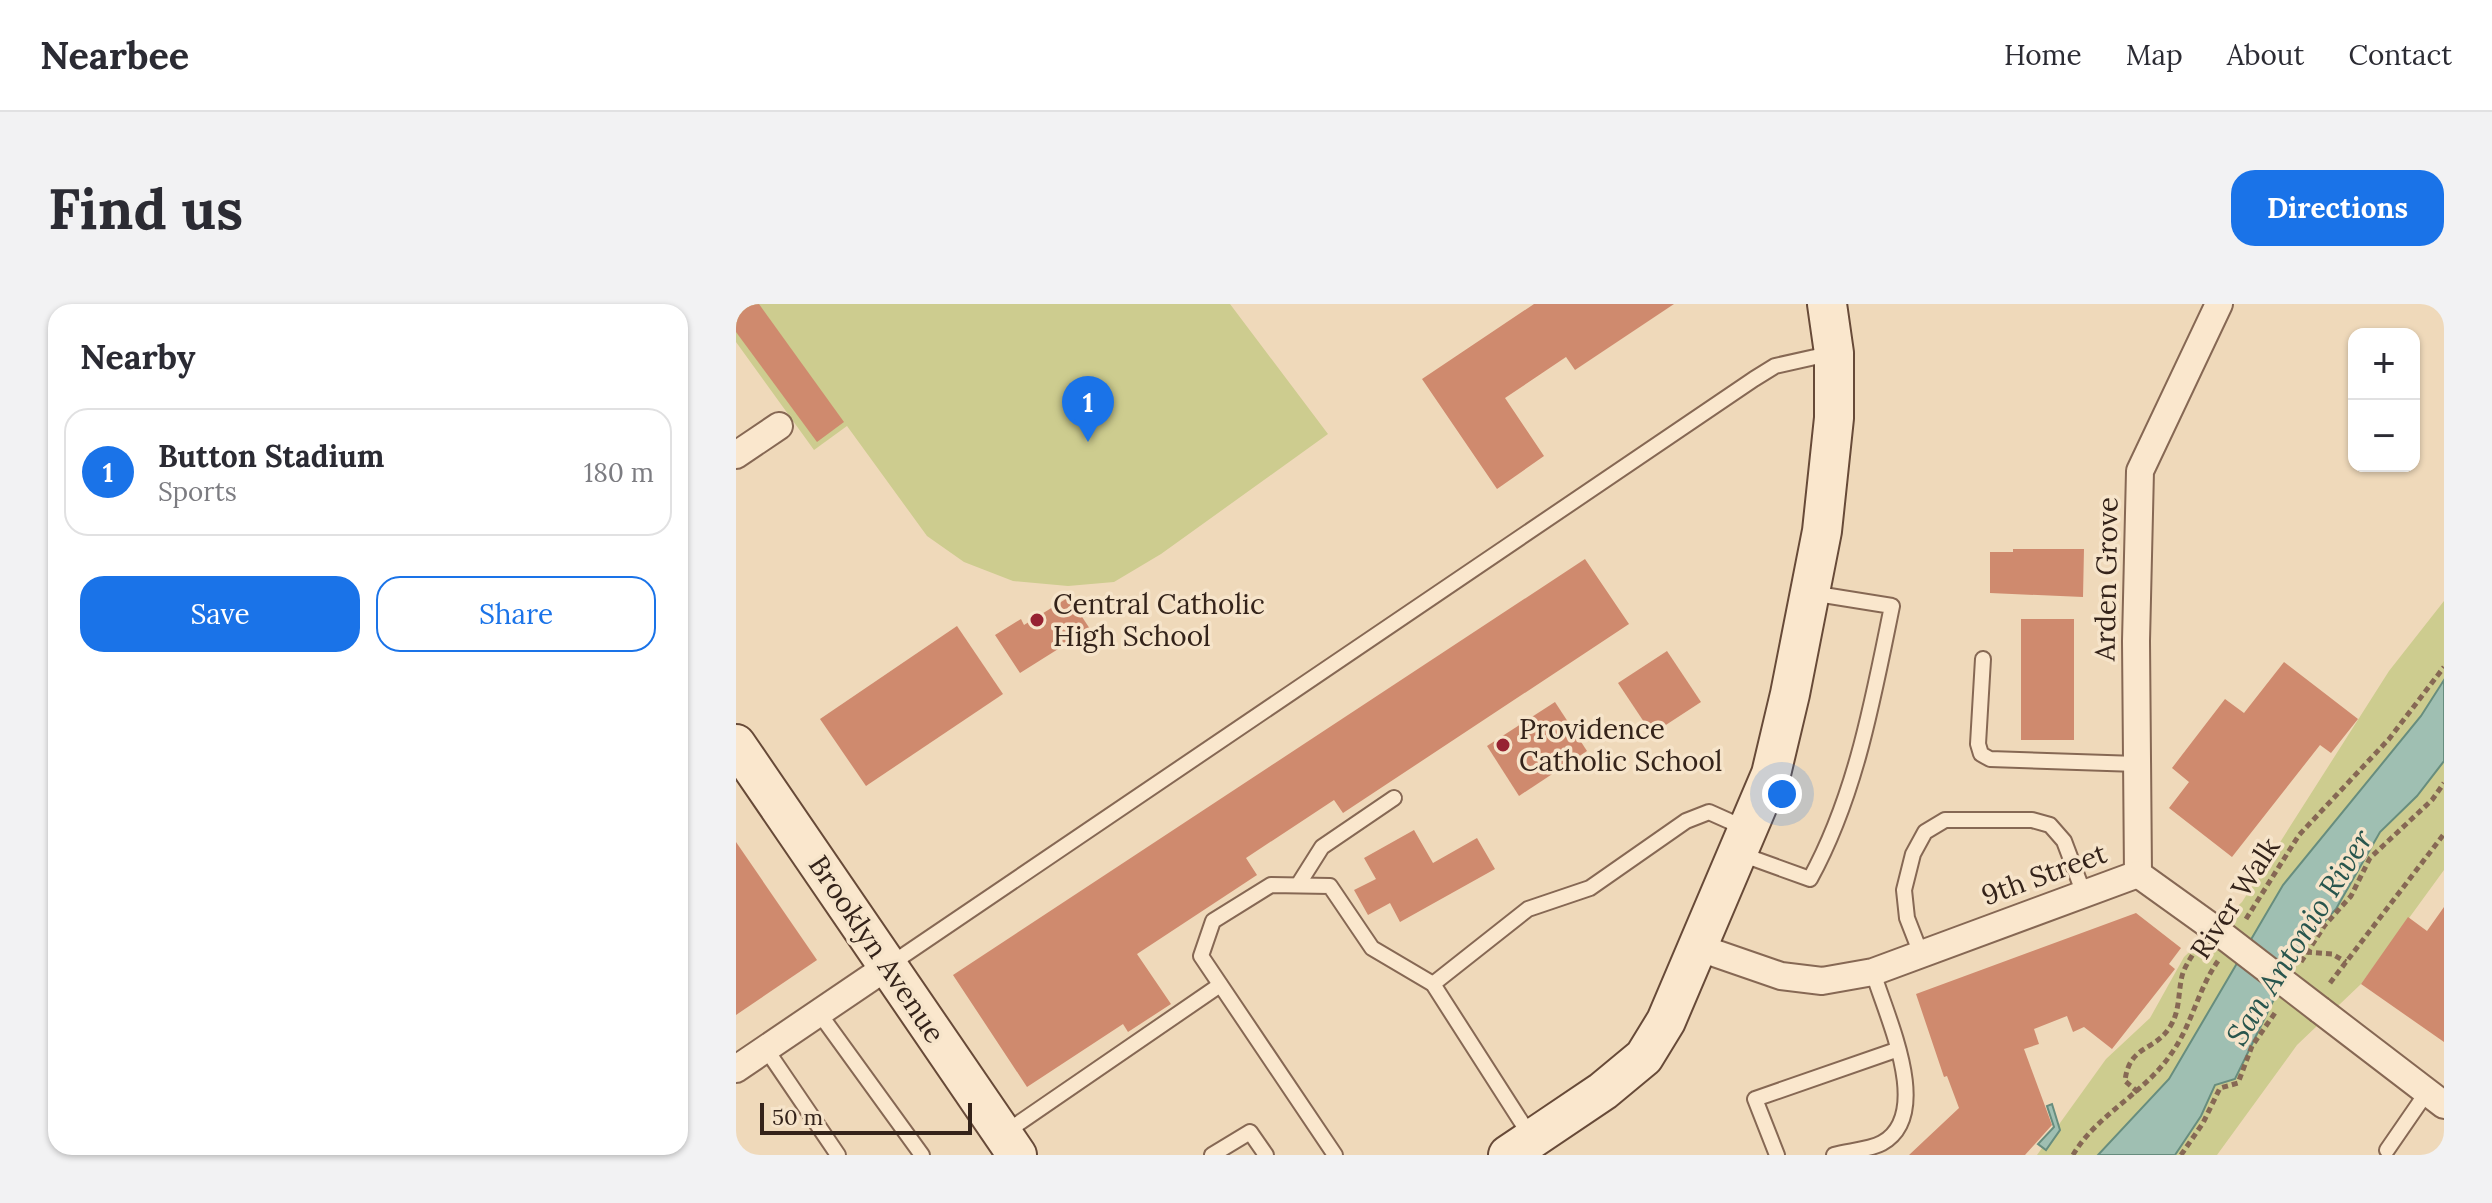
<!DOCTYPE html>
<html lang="en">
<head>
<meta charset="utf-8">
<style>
	body { margin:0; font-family:Lora,serif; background:#f2f2f3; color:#2b2b33 }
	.controls { position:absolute; right:24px; top:24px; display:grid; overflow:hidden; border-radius:16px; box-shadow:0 2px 6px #0004 }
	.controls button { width:72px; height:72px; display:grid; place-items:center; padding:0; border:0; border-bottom:2px solid #e1e1e2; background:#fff; color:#2b2b33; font:40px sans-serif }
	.scale { position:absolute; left:24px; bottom:20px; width:212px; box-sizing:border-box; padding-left:8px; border:4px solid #34231a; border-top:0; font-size:22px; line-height:28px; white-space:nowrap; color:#34231a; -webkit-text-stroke:6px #f6e4ca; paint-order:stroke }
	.you { position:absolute; left:1046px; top:490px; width:28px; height:28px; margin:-20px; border:6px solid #fff; border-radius:50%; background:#1a73e8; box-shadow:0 0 0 12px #1a73e833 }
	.badge { display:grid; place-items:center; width:52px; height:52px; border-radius:50%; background:#1a73e8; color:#fff; font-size:26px; font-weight:700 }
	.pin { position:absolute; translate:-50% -66px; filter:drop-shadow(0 2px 4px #0008) }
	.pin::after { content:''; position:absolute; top:42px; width:28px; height:24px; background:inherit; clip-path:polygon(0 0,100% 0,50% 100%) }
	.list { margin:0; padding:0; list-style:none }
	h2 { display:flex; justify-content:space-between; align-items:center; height:104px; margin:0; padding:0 32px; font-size:34px }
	h2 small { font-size:26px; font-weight:400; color:#7c7c81 }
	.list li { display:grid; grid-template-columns:52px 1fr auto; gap:24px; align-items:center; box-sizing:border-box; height:128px; margin:0 16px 16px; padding:0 16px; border:2px solid #e1e1e2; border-radius:24px }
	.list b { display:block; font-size:30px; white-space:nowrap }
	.list p { margin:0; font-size:26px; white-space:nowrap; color:#7c7c81 }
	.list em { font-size:26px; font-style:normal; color:#7c7c81 }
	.actions { display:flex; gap:16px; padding:24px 32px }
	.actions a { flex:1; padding:18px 0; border:2px solid #1a73e8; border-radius:24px; text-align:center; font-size:28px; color:#1a73e8 }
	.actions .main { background:#1a73e8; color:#fff }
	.map { position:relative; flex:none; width:1708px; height:851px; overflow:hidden; border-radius:24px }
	header { display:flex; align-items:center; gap:48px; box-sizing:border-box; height:112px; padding:0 40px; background:#fff; border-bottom:2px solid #e1e1e2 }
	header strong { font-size:38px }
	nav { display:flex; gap:44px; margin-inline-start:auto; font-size:28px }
	.intro { display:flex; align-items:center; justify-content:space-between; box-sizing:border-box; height:192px; padding:0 48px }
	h1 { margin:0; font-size:56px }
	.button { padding:20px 36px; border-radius:24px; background:#1a73e8; color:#fff; font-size:28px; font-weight:700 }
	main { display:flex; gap:48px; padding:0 48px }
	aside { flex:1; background:#fff; border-radius:24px; box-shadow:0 2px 6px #0004 }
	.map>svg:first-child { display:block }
	.green { fill:#cdcc8f }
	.water { fill:#9fbfb2; stroke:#678d7e; stroke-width:2 }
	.building { fill:#cf8a6e }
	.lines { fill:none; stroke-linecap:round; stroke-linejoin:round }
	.lane-casing { stroke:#866854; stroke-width:18 }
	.street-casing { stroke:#866854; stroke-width:30 }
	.secondary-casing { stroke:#674a38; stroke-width:42 }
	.path { stroke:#866854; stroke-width:5; stroke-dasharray:6 4; stroke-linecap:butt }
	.lane { stroke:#fae7cd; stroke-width:14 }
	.street { stroke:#fae7cd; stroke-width:26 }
	.secondary { stroke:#fae7cd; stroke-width:38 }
	.street-bridge-casing { stroke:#866854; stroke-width:30; stroke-linecap:butt }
	.street-bridge { stroke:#fae7cd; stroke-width:26 }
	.poi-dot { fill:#972232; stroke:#f6e4ca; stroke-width:3 }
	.labels { text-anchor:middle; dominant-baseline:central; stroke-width:7; stroke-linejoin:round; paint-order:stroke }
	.street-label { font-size:28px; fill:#34231a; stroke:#f6e4ca }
	.poi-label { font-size:28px; fill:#34231a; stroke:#f6e4ca; text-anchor:start }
	.water-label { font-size:30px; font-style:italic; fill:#28554d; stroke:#f6e4ca }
</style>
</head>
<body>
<header>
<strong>Nearbee</strong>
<nav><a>Home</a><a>Map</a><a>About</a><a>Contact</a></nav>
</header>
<div class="intro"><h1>Find us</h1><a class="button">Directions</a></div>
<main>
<aside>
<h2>Nearby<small></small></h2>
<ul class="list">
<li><span class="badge">1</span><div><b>Button Stadium</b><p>Sports</p></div><em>180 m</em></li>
</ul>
<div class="actions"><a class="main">Save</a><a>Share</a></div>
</aside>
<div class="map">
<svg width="1708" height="851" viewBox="0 0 1708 851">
	<rect width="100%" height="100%" fill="#efd9ba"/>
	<!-- green -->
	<g class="green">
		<path d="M0 0H494L592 130 425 250 378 278 332 282 277 277 228 258 191 232 111 122 78 146 0 38Z"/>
		<path d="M1708 297V566L1625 680 1561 741 1481 851H1301L1370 755 1414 714 1448 653 1506 598 1653 367Z"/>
	</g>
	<!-- water -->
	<g class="water">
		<path d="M1708 376V457L1681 492 1644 528 1600 605 1562 646 1499 775 1479 781 1465 812 1439 851H1362L1433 775 1547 581 1685 412Z"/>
		<path d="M1316 800 1324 826 1310 846 1302 840 1318 823 1311 802Z"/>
	</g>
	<!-- building -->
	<g class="building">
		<path d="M0 0H23L108 118 81 138 0 28Z"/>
		<path d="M798 0H938L839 66 830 53 769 94 808 152 761 185 686 75Z"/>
		<path d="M1277 245H1348L1347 293 1254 289V248H1277Z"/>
		<path d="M849 255 893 320 607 509 598 496 510 554 521 571 401 650 435 700 392 728 387 720 291 783 217 671Z"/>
		<path d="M333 293 354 325 284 369 259 331 285 315 288 321Z"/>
		<rect x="1285" y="315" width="53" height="121"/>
		<path d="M221 322 267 390 130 482 84 415Z"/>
		<path d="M931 347 965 398 916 430 882 379Z"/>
		<path d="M1548 358 1622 415 1595 449 1584 441 1496 553 1433 504 1453 478 1436 464 1489 395 1508 409Z"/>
		<path d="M819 398 851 447 783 492 751 442Z"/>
		<path d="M678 526 697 559 741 534 759 565 664 618 654 599 632 611 618 586 640 575 628 554Z"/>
		<path d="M0 538 81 656 0 711Z"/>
		<path d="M1708 603V738L1625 680 1672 613 1691 627Z"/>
		<path d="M1400 609 1445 644 1433 660 1439 665 1376 745 1348 723 1337 728 1331 712 1298 725 1303 740 1288 745 1316 821 1289 851H1173L1223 804 1211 772 1208 773 1180 690Z"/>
	</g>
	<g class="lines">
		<defs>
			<g id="lane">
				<path d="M1247 355 1242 440 1245 450 1254 455 1401 460"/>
				<path d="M1002 549 1074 575C1120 491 1137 395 1156 302L1075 289"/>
				<path d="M562 581 586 543 658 494"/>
				<path d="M1185 650 1171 614 1168 586 1177 550 1189 528 1209 516H1296L1314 521 1328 537 1348 590"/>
				<path d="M152 662 1018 75 1039 62 1097 49"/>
				<path d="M697 680 792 605 854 584 950 517 973 508 1011 525"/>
				<path d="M83 709 186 851"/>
				<path d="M30 745 102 851"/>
				<path d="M267 830 484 681"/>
				<path d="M1651 846 1691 788"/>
				<path d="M476 851 514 828 530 851"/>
				<path d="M599 851 465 652 477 617 535 581 594 582 636 644 697 680 795 833"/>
				<path d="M1041 851 1019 795 1160 746"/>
				<path d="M1098 851C1112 847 1133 846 1146 839 1198 810 1150 712 1137 668"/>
			</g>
			<g id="street">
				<path d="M0 151 43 122"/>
				<path d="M1402 570 1400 337 1404 167 1483 0"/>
				<path d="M1402 570 1480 626"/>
				<path d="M961 643 1045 672 1086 677 1137 668 1402 570"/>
				<path d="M1584 706 1708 801"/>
				<path d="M0 765 152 662"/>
			</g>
			<g id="secondary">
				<path d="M0 440 281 851"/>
				<path d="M772 851 867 787 908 753 930 717 1035 470 1054 390 1086 227 1098 114V49L1091 0"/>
			</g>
		</defs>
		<!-- lane casing -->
		<use href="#lane" class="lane-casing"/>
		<!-- street casing -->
		<use href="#street" class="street-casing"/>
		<!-- secondary casing -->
		<use href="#secondary" class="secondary-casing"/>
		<!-- path -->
		<g class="path">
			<path d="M1510 615 1563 531 1653 435 1708 363"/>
			<path d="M1570 648 1596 650 1610 658"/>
			<path d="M1565 658 1589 621 1615 592 1634 554 1696 496 1708 479"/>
			<path d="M1594 679 1708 530"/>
			<path d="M1402 788 1389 777C1393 740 1420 748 1435 721 1444 706 1442 689 1446 672 1448 664 1453 657 1457 650"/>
			<path d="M1337 851C1360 811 1409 789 1435 750 1456 721 1462 685 1482 657"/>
			<path d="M1445 851 1467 819 1484 784 1502 779 1516 742 1541 706"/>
		</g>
		<!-- lane -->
		<use href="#lane" class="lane"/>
		<!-- street -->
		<use href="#street" class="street"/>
		<!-- secondary -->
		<use href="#secondary" class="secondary"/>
		<defs>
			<path id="street-bridge" d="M1480 626 1584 706"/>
		</defs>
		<!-- street-bridge casing -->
		<use href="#street-bridge" class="street-bridge-casing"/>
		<!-- street-bridge -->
		<use href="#street-bridge" class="street-bridge"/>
	</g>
	<!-- markers -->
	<g class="poi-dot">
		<circle cx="301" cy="316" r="8"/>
		<circle cx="767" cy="441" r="8"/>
	</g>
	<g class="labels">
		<!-- street labels -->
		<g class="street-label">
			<text transform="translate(1370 275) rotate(-89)">Arden Grove</text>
			<text transform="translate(1308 570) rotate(-20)">9th Street</text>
			<text transform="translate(1499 594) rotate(-57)">River Walk</text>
			<text transform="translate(141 645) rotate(56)">Brooklyn Avenue</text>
		</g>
		<!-- poi labels -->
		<g class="poi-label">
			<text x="317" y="300">Central Catholic<tspan x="317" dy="32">High School</tspan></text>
			<text x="783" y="425">Providence<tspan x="783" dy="32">Catholic School</tspan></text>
		</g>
		<!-- water labels -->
		<g class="water-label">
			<text transform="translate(1563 633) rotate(-58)">San Antonio River</text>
		</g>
	</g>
</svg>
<div class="controls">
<button>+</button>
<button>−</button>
</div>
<div class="scale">50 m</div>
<div class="you"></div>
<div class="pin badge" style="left:352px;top:138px">1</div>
</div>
</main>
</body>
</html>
